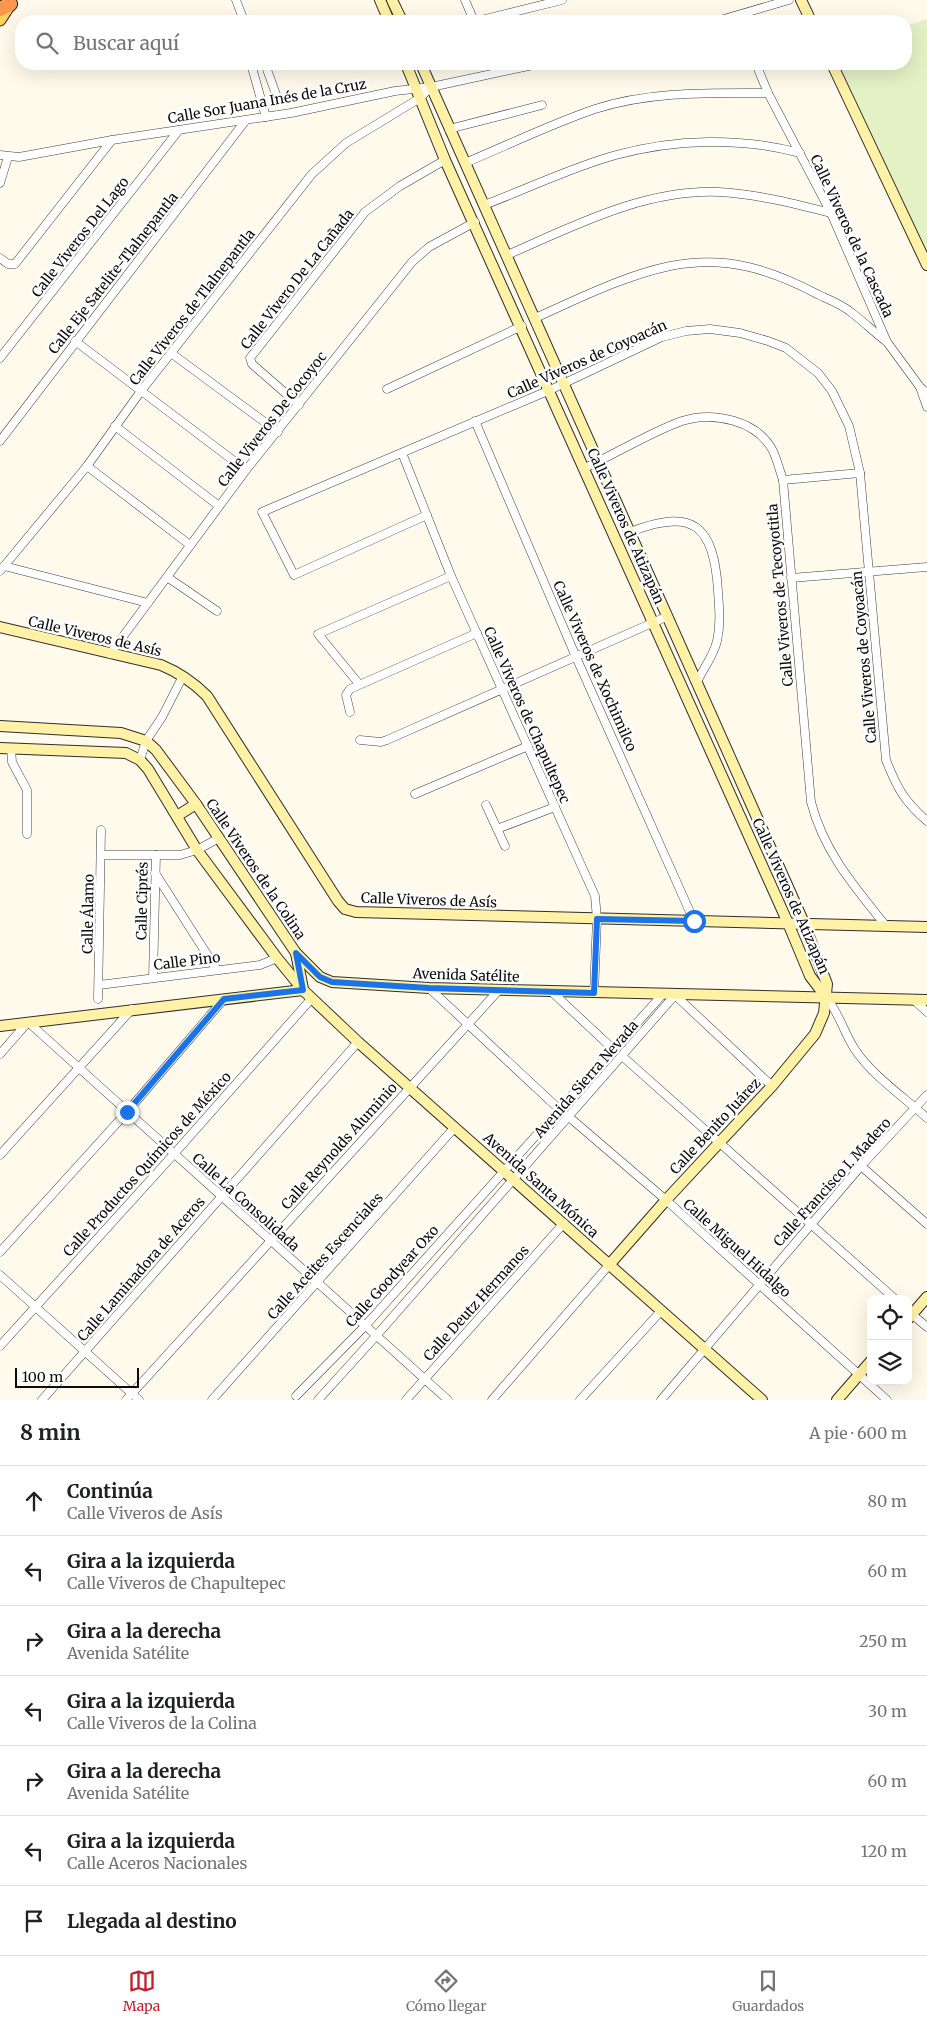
<!DOCTYPE html>
<html lang="es">
<head>
<meta charset="utf-8">
<style>
	body { margin:0; font-family:Merriweather,serif; background:#f6f6f6; color:#202124 }
	.controls { position:absolute; right:15px; bottom:15px; display:grid; overflow:hidden; border-radius:10px; box-shadow:0 5px 20px #0002 }
	.controls button { width:45px; height:45px; display:grid; place-items:center; padding:0; border:0; border-bottom:1px solid #e0e0e0; background:#fff; color:#202124; font:25px sans-serif }
	.scale { position:absolute; left:15px; bottom:12px; width:124px; box-sizing:border-box; padding-left:5px; border:2px solid #0c0c0c; border-top:0; font-size:14px; line-height:18px; white-space:nowrap; color:#0c0c0c; -webkit-text-stroke:4px #fff; paint-order:stroke }
	.stop { position:absolute; width:15px; height:15px; margin:-11px; border:4px solid #1a73e8; border-radius:50%; background:#fff }
	.stop.end { background:#1a73e8; border-color:#fff; box-shadow:0 1px 5px #0008 }
	.list { margin:0; padding:0; list-style:none }
	h2 { display:flex; justify-content:space-between; align-items:center; height:65px; margin:0; padding:0 20px; font-size:21px }
	h2 small { font-size:16px; font-weight:400; color:#757577 }
	.list li { display:grid; grid-template-columns:32px 1fr auto; gap:15px; align-items:center; box-sizing:border-box; height:70px; padding:0 20px; border-top:1px solid #e0e0e0 }
	.list b { display:block; font-size:19px; white-space:nowrap }
	.list p { margin:0; font-size:16px; white-space:nowrap; color:#757577 }
	.list em { font-size:16px; font-style:normal; color:#757577 }
	.icon { flex:none; width:28px; height:28px; fill:none; stroke:currentColor; stroke-width:2; stroke-linecap:round; stroke-linejoin:round }
	.map { position:relative; flex:none; width:927px; height:1400px; overflow:hidden }
	.search { position:absolute; background:#fff; box-shadow:0 5px 20px #0002; left:15px; right:15px; top:15px; height:55px; display:flex; align-items:center; gap:12px; box-sizing:border-box; padding:0 18px; border-radius:20px; color:#757577; font-size:19px }
	.sheet { height:555px; background:#fff }
	nav { display:flex; justify-content:space-around; align-items:center; box-sizing:border-box; height:70px; border-top:1px solid #e0e0e0; background:#fff; font-size:14px; color:#757577 }
	nav a { display:grid; justify-items:center; gap:2px }
	nav .on { color:#c21e2c }
	.map>svg:first-child { display:block }
	.pitch { fill:#e4f1c5 }
	.lines { fill:none; stroke-linecap:round; stroke-linejoin:round }
	.street-casing { stroke:#3f3f3f; stroke-width:9 }
	.secondary-casing { stroke:#2e2e2e; stroke-width:12 }
	.primary-casing { stroke:#1d1d1d; stroke-width:13 }
	.highway-casing { stroke:#1d1d1d; stroke-width:16 }
	.street { stroke:#fff; stroke-width:8 }
	.secondary { stroke:#fff2a6; stroke-width:10 }
	.primary { stroke:#ffd15b; stroke-width:11 }
	.highway { stroke:#fb964d; stroke-width:14 }
	.route { stroke:#1a73e8; stroke-width:6 }
	.labels { text-anchor:middle; dominant-baseline:central; stroke-width:5; stroke-linejoin:round; paint-order:stroke }
	.street-label { font-size:14px; fill:#0c0c0c; stroke:#fff }
</style>
</head>
<body>
<div class="map">
<svg width="927" height="1400" viewBox="0 0 927 1400">
	<rect width="100%" height="100%" fill="#fffaeb"/>
	<!-- pitch -->
	<path class="pitch" d="M927 19V259L838 64H906V26Z"/>
	<g class="lines">
		<defs>
			<g id="street">
				<path d="M236 0 244 21"/>
				<path d="M465 0 474 21"/>
				<path d="M477 21 562 0"/>
				<path d="M717 21 789 0"/>
				<path d="M251 64 266 117"/>
				<path d="M265 64 277 97"/>
				<path d="M756 64 768 93 831 213 887 342 920 387 927 393"/>
				<path d="M449 129 542 105"/>
				<path d="M0 155 19 157 112 140 291 113 395 91 431 87 538 64"/>
				<path d="M465 163C508 145 551 124 595 109 651 91 710 93 768 93"/>
				<path d="M0 183 8 157"/>
				<path d="M484 205C527 189 572 167 616 155 675 139 741 137 800 153"/>
				<path d="M507 255C574 226 644 189 719 192 757 194 795 204 831 213"/>
				<path d="M0 258 8 264H15L112 140"/>
				<path d="M535 318C578 299 623 276 670 266 726 255 770 269 819 295 830 300 843 305 852 313 864 322 875 333 887 342"/>
				<path d="M75 341 246 470"/>
				<path d="M171 353 278 432"/>
				<path d="M0 358 179 130"/>
				<path d="M920 387 927 407"/>
				<path d="M387 389 522 326"/>
				<path d="M299 405 252 364 250 358 365 212 400 186 445 160"/>
				<path d="M475 421 576 657 694 921"/>
				<path d="M115 426 219 506"/>
				<path d="M0 441 246 120"/>
				<path d="M402 453 451 576 595 896 597 919 594 993"/>
				<path d="M87 466 190 545"/>
				<path d="M585 468C615 454 651 432 682 421 713 411 757 420 773 451 777 460 780 471 783 480L811 802C824 852 854 886 886 926"/>
				<path d="M783 480 860 473"/>
				<path d="M427 515 294 575 262 512 550 390 662 337 686 331 710 329 740 333 768 341 786 348 818 373 832 391 849 426 860 473 886 760C897 788 904 801 927 821"/>
				<path d="M630 532C693 507 714 525 718 591 719 607 721 624 717 641 714 655 703 669 697 682"/>
				<path d="M4 566 148 603"/>
				<path d="M0 571 87 466 141 391 312 174 346 143 420 98 431 87"/>
				<path d="M167 577 217 611"/>
				<path d="M791 578 927 567"/>
				<path d="M110 654 246 470 412 262 429 247 475 222"/>
				<path d="M359 684 318 634 451 576"/>
				<path d="M350 712 346 695 350 689 477 633"/>
				<path d="M360 740 381 742 387 740 668 616"/>
				<path d="M11 748 12 762 27 790V834"/>
				<path d="M140 760 146 741 162 717 183 676"/>
				<path d="M415 794 528 746"/>
				<path d="M486 805 505 846"/>
				<path d="M497 829 555 807"/>
				<path d="M101 855H180L197 850 219 838"/>
				<path d="M155 873 217 970"/>
				<path d="M153 978 156 855"/>
				<path d="M99 985 260 965 277 958"/>
				<path d="M429 988 559 1109"/>
				<path d="M552 992 613 1049"/>
				<path d="M826 997C840 1014 844 1034 856 1051 873 1076 905 1098 927 1118"/>
				<path d="M98 999 101 830"/>
				<path d="M913 999 927 1012"/>
				<path d="M0 1054 28 1022 448 1400"/>
				<path d="M622 1056 895 1299"/>
				<path d="M569 1117 666 1200 887 1400"/>
				<path d="M0 1155 132 1009"/>
				<path d="M861 1166 927 1224"/>
				<path d="M0 1252 127 1112 224 999"/>
				<path d="M0 1275 139 1400"/>
				<path d="M908 1311 927 1327"/>
				<path d="M0 1346 174 1154 312 998"/>
				<path d="M296 1396 365 1326 662 995"/>
				<path d="M42 1400 358 1042"/>
				<path d="M126 1400 499 990"/>
				<path d="M212 1400 455 1127"/>
				<path d="M318 1400 376 1336 675 995 772 1086"/>
				<path d="M406 1400 564 1223"/>
				<path d="M492 1400 609 1265"/>
				<path d="M580 1400 661 1311"/>
				<path d="M661 1400 861 1166 927 1095"/>
			</g>
			<g id="secondary">
				<path d="M380 0 389 21"/>
				<path d="M392 0 402 21"/>
				<path d="M801 0 811 21"/>
				<path d="M406 64 445 160 788 923 810 976 826 997"/>
				<path d="M421 64 804 923 827 984 824 1013 815 1034 772 1086 666 1200 609 1265"/>
				<path d="M832 64 927 265"/>
				<path d="M0 627 161 665C178 672 193 682 207 696L338 901 345 909 356 912 927 927"/>
				<path d="M0 726 121 733 146 741 156 750 196 804 296 953 303 989"/>
				<path d="M0 748 126 753 140 760 148 769 197 850 277 958 303 990 358 1042 762 1400"/>
				<path d="M177 816 196 804"/>
				<path d="M296 953 320 977 332 982 429 988 927 1000"/>
				<path d="M0 1026 303 990"/>
				<path d="M908 1319 927 1297"/>
				<path d="M837 1400 871 1361"/>
			</g>
			<path id="primary" d="M0 20 11 3"/>
			<path id="highway" d="M0 9 10 4"/>
		</defs>
		<!-- street casing -->
		<use href="#street" class="street-casing"/>
		<!-- secondary casing -->
		<use href="#secondary" class="secondary-casing"/>
		<!-- primary casing -->
		<use href="#primary" class="primary-casing"/>
		<!-- highway casing -->
		<use href="#highway" class="highway-casing"/>
		<!-- street -->
		<use href="#street" class="street"/>
		<!-- secondary -->
		<use href="#secondary" class="secondary"/>
		<!-- primary -->
		<use href="#primary" class="primary"/>
		<!-- highway -->
		<use href="#highway" class="highway"/>
	</g>
	<g class="lines">
		<!-- route -->
		<path class="route" d="M127 1112 224 999 303 990 296 953 320 977 332 982 429 988 594 993 597 919 694 921"/>
	</g>
	<g class="labels">
		<!-- street labels -->
		<g class="street-label">
			<text transform="translate(267 101) rotate(-10)">Calle Sor Juana Inés de la Cruz</text>
			<text transform="translate(852 236) rotate(65)">Calle Viveros de la Cascada</text>
			<text transform="translate(80 237) rotate(-52)">Calle Viveros Del Lago</text>
			<text transform="translate(113 273) rotate(-52)">Calle Eje Satelite-Tlalnepantla</text>
			<text transform="translate(297 279) rotate(-52)">Calle Vivero De La Cañada</text>
			<text transform="translate(192 307) rotate(-52)">Calle Viveros de Tlalnepantla</text>
			<text transform="translate(587 359) rotate(-24)">Calle Viveros de Coyoacán</text>
			<text transform="translate(272 419) rotate(-52)">Calle Viveros De Cocoyoc</text>
			<text transform="translate(626 526) rotate(66)">Calle Viveros de Atizapán</text>
			<text transform="translate(780 595) rotate(-95)">Calle Viveros de Tecoyotitla</text>
			<text transform="translate(95 636) rotate(13)">Calle Viveros de Asís</text>
			<text transform="translate(864 657) rotate(-95)">Calle Viveros de Coyoacán</text>
			<text transform="translate(595 666) rotate(66)">Calle Viveros de Xochimilco</text>
			<text transform="translate(527 715) rotate(66)">Calle Viveros de Chapultepec</text>
			<text transform="translate(256 869) rotate(56)">Calle Viveros de la Colina</text>
			<text transform="translate(791 896) rotate(66)">Calle Viveros de Atizapán</text>
			<text transform="translate(429 900) rotate(2)">Calle Viveros de Asís</text>
			<text transform="translate(142 901) rotate(-89)">Calle Ciprés</text>
			<text transform="translate(88 914) rotate(-89)">Calle Álamo</text>
			<text transform="translate(187 961) rotate(-7)">Calle Pino</text>
			<text transform="translate(466 975) rotate(2)">Avenida Satélite</text>
			<text transform="translate(586 1079) rotate(-49)">Avenida Sierra Nevada</text>
			<text transform="translate(715 1126) rotate(-47)">Calle Benito Juárez</text>
			<text transform="translate(339 1146) rotate(-48)">Calle Reynolds Aluminio</text>
			<text transform="translate(147 1164) rotate(-48)">Calle Productos Químicos de México</text>
			<text transform="translate(832 1182) rotate(-48)">Calle Francisco I. Madero</text>
			<text transform="translate(541 1185) rotate(42)">Avenida Santa Mónica</text>
			<text transform="translate(246 1202) rotate(42)">Calle La Consolidada</text>
			<text transform="translate(737 1248) rotate(42)">Calle Miguel Hidalgo</text>
			<text transform="translate(325 1256) rotate(-48)">Calle Aceites Escenciales</text>
			<text transform="translate(141 1269) rotate(-49)">Calle Laminadora de Aceros</text>
			<text transform="translate(392 1276) rotate(-48)">Calle Goodyear Oxo</text>
			<text transform="translate(476 1303) rotate(-48)">Calle Deutz Hermanos</text>
		</g>
	</g>
</svg>
<div class="controls">
<button><svg class="icon" aria-label="locate" viewBox="0 0 24 24"><circle cx="12" cy="12" r="6"/><path d="M12 2v4M12 18v4M2 12h4M18 12h4"/></svg></button>
<button><svg class="icon" aria-label="layers" viewBox="0 0 24 24"><path d="M12 4l9 5-9 5-9-5zM3 14l9 5 9-5"/></svg></button>
</div>
<div class="scale">100 m</div>
<div class="stop" style="left:694px;top:921px"></div>
<div class="stop end" style="left:127px;top:1112px"></div>
<div class="search"><svg class="icon" aria-label="search" viewBox="0 0 24 24"><circle cx="10" cy="10" r="6"/><path d="M15 15l6 6"/></svg>Buscar aquí</div>
</div>
<section class="sheet">
<h2>8 min<small>A pie · 600 m</small></h2>
<ul class="list">
<li><svg class="icon" aria-label="ahead" viewBox="0 0 24 24"><path d="M12 20V5M6 11l6-6 6 6"/></svg><div><b>Continúa</b><p>Calle Viveros de Asís</p></div><em>80 m</em></li>
<li><svg class="icon" aria-label="left" viewBox="0 0 24 24"><path d="M17 20v-9H6M10 6l-5 5 5 5"/></svg><div><b>Gira a la izquierda</b><p>Calle Viveros de Chapultepec</p></div><em>60 m</em></li>
<li><svg class="icon" aria-label="right" viewBox="0 0 24 24"><path d="M7 20v-9h11M14 6l5 5-5 5"/></svg><div><b>Gira a la derecha</b><p>Avenida Satélite</p></div><em>250 m</em></li>
<li><svg class="icon" aria-label="left" viewBox="0 0 24 24"><path d="M17 20v-9H6M10 6l-5 5 5 5"/></svg><div><b>Gira a la izquierda</b><p>Calle Viveros de la Colina</p></div><em>30 m</em></li>
<li><svg class="icon" aria-label="right" viewBox="0 0 24 24"><path d="M7 20v-9h11M14 6l5 5-5 5"/></svg><div><b>Gira a la derecha</b><p>Avenida Satélite</p></div><em>60 m</em></li>
<li><svg class="icon" aria-label="left" viewBox="0 0 24 24"><path d="M17 20v-9H6M10 6l-5 5 5 5"/></svg><div><b>Gira a la izquierda</b><p>Calle Aceros Nacionales</p></div><em>120 m</em></li>
<li><svg class="icon" aria-label="arrive" viewBox="0 0 24 24"><path d="M6 21V4h12l-3 4 3 4H6"/></svg><div><b>Llegada al destino</b></div></li>
</ul>
</section>
<nav>
<a class="on"><svg class="icon" aria-label="map" viewBox="0 0 24 24"><path d="M3 6l6-2 6 2 6-2v14l-6 2-6-2-6 2zM9 4v14M15 6v14"/></svg>Mapa</a>
<a><svg class="icon" aria-label="directions" viewBox="0 0 24 24"><path d="M12 3l9 9-9 9-9-9zM9 14v-3h6M13 9l2 2-2 2"/></svg>Cómo llegar</a>
<a><svg class="icon" aria-label="saved" viewBox="0 0 24 24"><path d="M7 4h10v16l-5-4-5 4z"/></svg>Guardados</a>
</nav>
</body>
</html>
